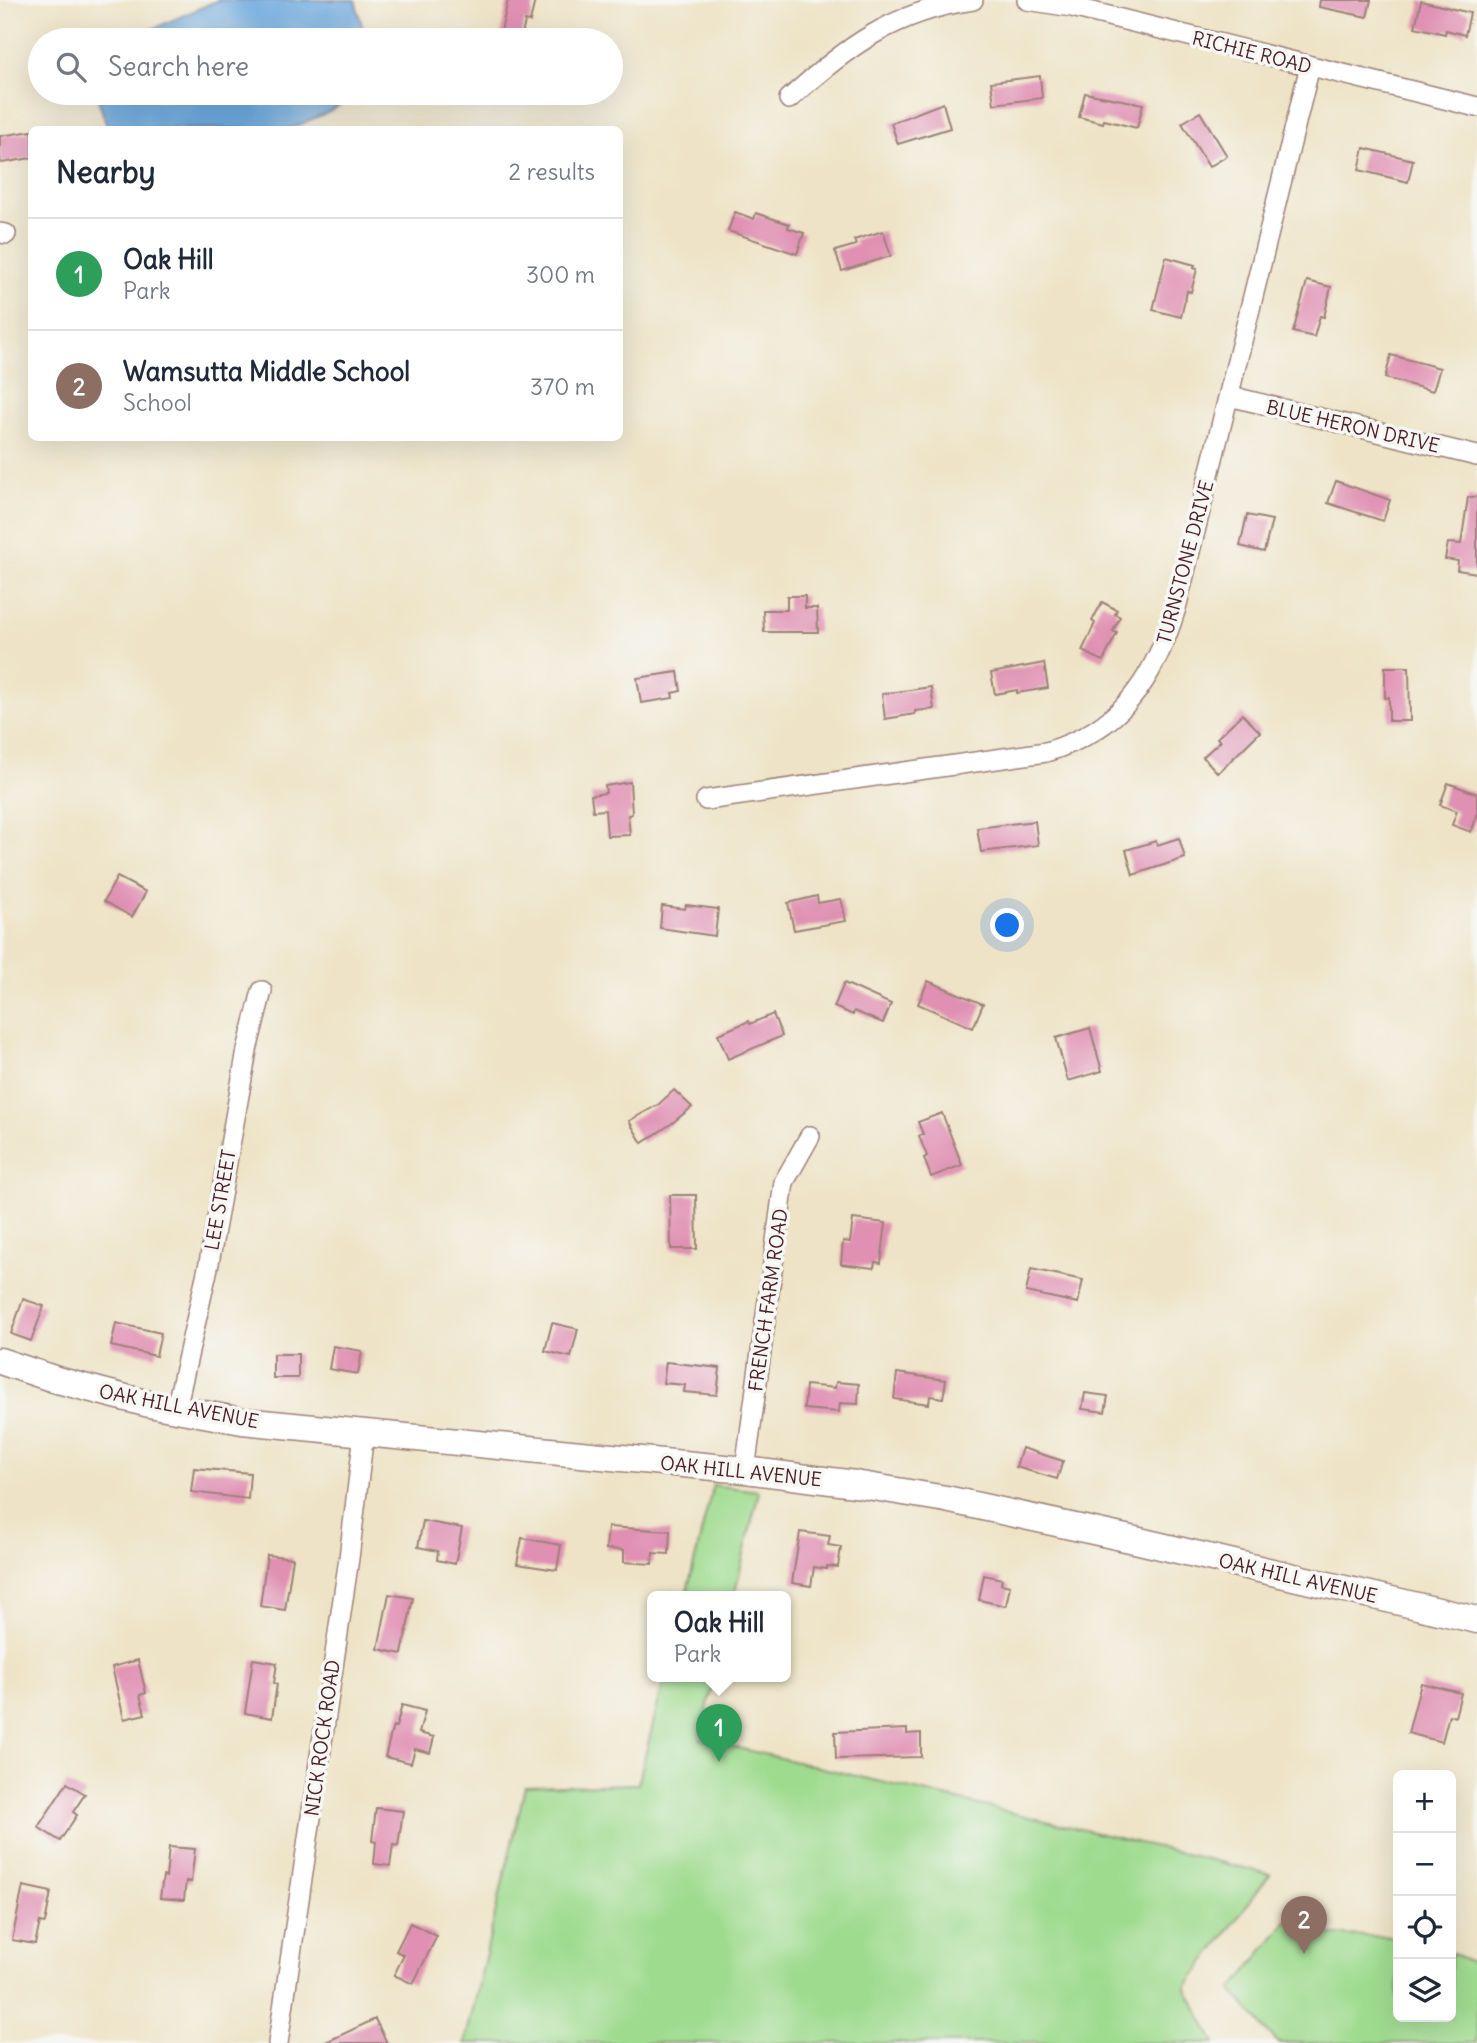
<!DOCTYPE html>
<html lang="en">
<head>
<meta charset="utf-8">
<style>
	body { margin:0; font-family:Delius,sans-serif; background:#f6f6f7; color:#1f2937 }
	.controls { position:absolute; right:21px; bottom:21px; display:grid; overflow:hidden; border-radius:10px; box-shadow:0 7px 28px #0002 }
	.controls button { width:63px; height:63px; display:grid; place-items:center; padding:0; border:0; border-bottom:2px solid #e0e1e3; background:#fff; color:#1f2937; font:35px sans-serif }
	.you { position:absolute; left:1008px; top:926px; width:24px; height:24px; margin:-18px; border:5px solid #fff; border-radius:50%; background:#1a73e8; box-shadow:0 0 0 10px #1a73e833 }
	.badge { display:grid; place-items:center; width:46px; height:46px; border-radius:50%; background:#0b8043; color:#fff; font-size:23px; font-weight:700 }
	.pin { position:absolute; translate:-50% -58px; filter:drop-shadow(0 2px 4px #0008) }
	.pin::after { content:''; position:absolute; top:37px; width:24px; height:21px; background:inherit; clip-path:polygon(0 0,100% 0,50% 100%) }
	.popup { position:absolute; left:647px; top:1591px; width:144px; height:91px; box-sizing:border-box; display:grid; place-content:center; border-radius:10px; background:#fff; filter:drop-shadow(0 2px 5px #0005); font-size:23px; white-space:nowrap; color:#747a83 }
	.popup b { font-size:26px; color:#1f2937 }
	.popup::after { content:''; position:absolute; left:50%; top:100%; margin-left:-14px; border:14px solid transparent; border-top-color:#fff }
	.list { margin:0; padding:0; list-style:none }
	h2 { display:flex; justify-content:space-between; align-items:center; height:91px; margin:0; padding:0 28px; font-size:30px }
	h2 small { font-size:23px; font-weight:400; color:#747a83 }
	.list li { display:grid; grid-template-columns:46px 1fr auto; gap:21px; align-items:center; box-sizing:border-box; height:112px; padding:0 28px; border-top:2px solid #e0e1e3 }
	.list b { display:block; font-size:26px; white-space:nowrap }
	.list p { margin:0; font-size:23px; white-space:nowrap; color:#747a83 }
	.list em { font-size:23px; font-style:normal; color:#747a83 }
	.icon { flex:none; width:38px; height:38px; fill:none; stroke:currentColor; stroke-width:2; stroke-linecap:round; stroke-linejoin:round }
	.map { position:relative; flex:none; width:1477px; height:2043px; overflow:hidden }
	.search { position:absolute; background:#fff; box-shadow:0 7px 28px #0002; left:28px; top:28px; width:595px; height:77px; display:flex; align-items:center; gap:18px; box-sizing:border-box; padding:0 24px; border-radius:38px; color:#747a83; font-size:26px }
	.panel { position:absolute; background:#fff; box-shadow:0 7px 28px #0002; left:28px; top:126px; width:595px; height:315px; border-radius:10px }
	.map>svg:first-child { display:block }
	.green { fill:#9fdb8f; stroke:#747d5d; stroke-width:2 }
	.water { fill:#6ca8dd; stroke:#5b6484; stroke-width:2 }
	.building { fill:#e090b2 }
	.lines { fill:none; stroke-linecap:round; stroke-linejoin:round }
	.street-casing { stroke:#9c8178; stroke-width:22 }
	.secondary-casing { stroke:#9c8178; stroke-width:29 }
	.street { stroke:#fff; stroke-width:19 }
	.secondary { stroke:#fff; stroke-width:26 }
	.labels { text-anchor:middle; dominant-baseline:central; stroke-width:7; stroke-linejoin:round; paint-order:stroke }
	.street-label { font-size:19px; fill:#4a1f2b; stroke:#f6f6f2 }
</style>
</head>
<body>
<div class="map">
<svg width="1477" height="2043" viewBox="0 0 1477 2043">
	<rect width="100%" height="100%" fill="#f6f6f2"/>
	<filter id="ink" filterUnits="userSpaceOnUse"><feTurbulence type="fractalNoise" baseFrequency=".0143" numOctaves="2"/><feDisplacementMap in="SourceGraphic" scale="14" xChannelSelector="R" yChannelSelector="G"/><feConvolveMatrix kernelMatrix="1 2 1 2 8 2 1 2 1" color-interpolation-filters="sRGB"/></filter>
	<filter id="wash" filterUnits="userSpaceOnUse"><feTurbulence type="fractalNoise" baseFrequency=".00686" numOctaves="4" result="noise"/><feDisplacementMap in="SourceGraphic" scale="28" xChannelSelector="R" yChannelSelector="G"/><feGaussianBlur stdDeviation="1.57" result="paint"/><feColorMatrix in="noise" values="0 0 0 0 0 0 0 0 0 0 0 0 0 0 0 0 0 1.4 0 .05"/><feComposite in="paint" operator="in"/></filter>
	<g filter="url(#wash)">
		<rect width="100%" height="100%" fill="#eee3c6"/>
		<!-- green -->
		<g class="green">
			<path d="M713 1485 759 1491 734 1596H686Z"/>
			<path d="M665 1676H715L700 1739 1270 1874 1186 1987 1215 2043H465L525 1787 638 1784Z"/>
			<path d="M1290 1917 1333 1935 1398 1937V2017H1451V1953L1477 1964V2043H1277L1232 1990Z"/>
		</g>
		<!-- water -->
		<g class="water">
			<path d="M218 0H355L366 40H128Z"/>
			<path d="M96 93H358L329 112 289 129H108Z"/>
		</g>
		<g id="blocks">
			<!-- building -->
			<g class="building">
				<path d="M508 0H535L530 22 525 21 521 40 500 36Z"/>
				<path d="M1320 0H1371L1367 17 1319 7Z"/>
				<path d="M1421 1 1470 13 1465 35 1446 30 1445 34 1415 27Z"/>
				<path d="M1040 76 1042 98 994 104 991 82Z"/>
				<path d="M1085 93 1143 104 1137 128 1104 120 1103 123 1079 117Z"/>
				<path d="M943 103 950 128 898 144 891 123Z"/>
				<path d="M1200 112 1227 156 1209 167 1182 123Z"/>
				<path d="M32 131V158L2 163 0 161V136Z"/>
				<path d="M1364 148 1413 160 1408 182 1359 170Z"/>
				<path d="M735 212 754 219 756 213 789 224 788 228 804 233 797 254 728 231Z"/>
				<path d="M883 231 891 256 842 271 835 251 856 245 854 240Z"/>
				<path d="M1166 257 1195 265 1194 268 1197 269 1191 292 1187 291 1181 317 1153 310Z"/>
				<path d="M1307 281 1331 287 1324 317 1320 316 1314 337 1293 332Z"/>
				<path d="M1391 355 1440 368 1433 391 1385 378Z"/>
				<path d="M1336 481 1390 500 1383 521 1328 503Z"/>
				<path d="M1468 497H1477V573L1457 570 1458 561 1445 559 1448 543 1461 544Z"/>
				<path d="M1247 515 1272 520 1264 552 1240 546Z"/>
				<path d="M787 596H805V608H817L818 632H764L763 610H787Z"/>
				<path d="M1102 602 1117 610 1115 614 1120 617 1113 631 1117 633 1103 661 1082 651 1095 623 1092 621Z"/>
				<path d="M1044 663 1048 688 1017 693V690L995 694 991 673Z"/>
				<path d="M1385 667H1409L1410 721H1389V697L1385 698Z"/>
				<path d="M678 672 681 691 672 693 673 698 641 703 637 678Z"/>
				<path d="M931 687 934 709 915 711V714L885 719 882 694Z"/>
				<path d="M1242 714 1260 732 1218 773 1203 757 1220 741 1217 738Z"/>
				<path d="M630 782 632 814 628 815 630 835 607 836 605 810 593 811 591 795 606 793 605 786Z"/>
				<path d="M1448 783 1477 794V816L1471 832 1452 825 1457 811 1440 805Z"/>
				<path d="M1035 821 1038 845 981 852 977 828Z"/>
				<path d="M1179 838 1185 858 1133 875 1126 850 1156 841 1157 845Z"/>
				<path d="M117 877 146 892 132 917 104 901Z"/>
				<path d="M817 896 818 903 841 899 846 921 794 930 788 903Z"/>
				<path d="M686 905 718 909 715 936 660 928 662 906 685 909Z"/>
				<path d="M928 981 983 1004 973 1028 918 1004Z"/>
				<path d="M844 983 891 1004 883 1023 854 1011 853 1015 834 1007Z"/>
				<path d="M773 1014 782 1036 728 1059 718 1034 749 1021 750 1024Z"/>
				<path d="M1090 1028 1102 1071 1068 1081 1056 1038Z"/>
				<path d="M674 1090 692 1107 671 1124 642 1143 629 1121 659 1104Z"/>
				<path d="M942 1113 962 1165 931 1177 924 1158 927 1156 919 1136 923 1134 918 1122Z"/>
				<path d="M670 1195H696L697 1249H671Z"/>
				<path d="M853 1219 886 1223 881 1263 875 1262 874 1268 841 1264 843 1241 850 1242Z"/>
				<path d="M1031 1269 1083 1280 1078 1303 1026 1292Z"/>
				<path d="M23 1299 44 1306 31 1341 11 1334Z"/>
				<path d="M116 1323 161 1333 156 1356 111 1346Z"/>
				<path d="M552 1323 578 1329 571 1357 545 1351Z"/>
				<path d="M333 1346 362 1351 358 1374 329 1369Z"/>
				<rect x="273" y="1354" width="25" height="24"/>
				<path d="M666 1362 720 1368 717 1395 684 1392 685 1385 663 1383Z"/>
				<path d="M897 1373 946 1380 943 1398 930 1396 929 1404 894 1399Z"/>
				<path d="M836 1382 859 1384 858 1404 840 1403 839 1412 804 1409 806 1385 835 1388Z"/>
				<path d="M1085 1393 1108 1396 1105 1412 1082 1409Z"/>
				<path d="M1022 1448 1063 1461 1057 1479 1016 1467Z"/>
				<path d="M194 1468 250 1473 248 1499 191 1492Z"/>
				<path d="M423 1521 462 1528 455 1564 437 1560 438 1551 418 1547Z"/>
				<path d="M608 1527 670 1531 669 1554 653 1553 652 1564 624 1562V1550L606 1549Z"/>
				<path d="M800 1532 830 1536 828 1545 841 1547 838 1567 827 1566V1569L814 1567 811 1586 792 1583Z"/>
				<path d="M522 1538 561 1545 557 1570 517 1564Z"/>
				<path d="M267 1555 293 1558 285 1610 260 1606Z"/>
				<path d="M984 1575 1002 1579 1001 1584 1010 1586 1006 1606 979 1600Z"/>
				<path d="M389 1594 413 1598 402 1654 378 1649Z"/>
				<path d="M253 1659 277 1663 274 1683 277 1684 272 1718 245 1713Z"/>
				<path d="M138 1660 146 1693 140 1695 145 1714 124 1719 112 1667Z"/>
				<path d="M1421 1683 1461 1693 1455 1717 1449 1715 1442 1742 1408 1733Z"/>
				<path d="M402 1705 425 1711 419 1733 434 1737 430 1753 415 1749 411 1763 385 1757 393 1726 396 1727Z"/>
				<path d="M907 1729V1734L921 1733V1757L836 1759 835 1732Z"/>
				<path d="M67 1783 85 1794 73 1812 77 1815 60 1841 38 1827Z"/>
				<path d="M376 1808 403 1811 398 1846 393 1845 390 1866 374 1864 376 1842 372 1841Z"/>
				<path d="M169 1847 195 1849 191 1882 186 1881 184 1900 160 1898 163 1876 166 1877Z"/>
				<path d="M23 1886 51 1892 45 1923 40 1922 35 1944 12 1940Z"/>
				<path d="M410 1923 437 1936 413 1984 394 1975 404 1955 396 1951Z"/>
				<path d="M375 2019 387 2043H324Z"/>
			</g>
		</g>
	</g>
	<g filter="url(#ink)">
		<use href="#blocks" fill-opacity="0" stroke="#9c8178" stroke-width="2"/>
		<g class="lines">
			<defs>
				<g id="street">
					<path d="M1027 0 1072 7 1477 107"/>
					<path d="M789 99C846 47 895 11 973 0"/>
					<path d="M0 233 6 234"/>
					<path d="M1229 396 1477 456"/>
					<path d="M706 800 1046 752C1121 730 1154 680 1176 608L1310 66"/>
					<path d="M176 1409 209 1263 247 1050 262 991"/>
					<path d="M745 1470 784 1182 810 1136"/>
					<path d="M278 2043 349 1558 364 1433"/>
				</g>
				<path id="secondary" d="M0 1361 57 1380 149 1404 242 1421 745 1470 855 1484 946 1499 1135 1540 1477 1620"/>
			</defs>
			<!-- street casing -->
			<use href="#street" class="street-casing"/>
			<!-- secondary casing -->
			<use href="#secondary" class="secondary-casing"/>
			<!-- street -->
			<use href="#street" class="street"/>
			<!-- secondary -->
			<use href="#secondary" class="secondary"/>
		</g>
	</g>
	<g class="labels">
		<!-- street labels -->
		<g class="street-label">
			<text transform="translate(1252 52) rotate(14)">RICHIE ROAD</text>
			<text transform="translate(1353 426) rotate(13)">BLUE HERON DRIVE</text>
			<text transform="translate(1185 562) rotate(-75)">TURNSTONE DRIVE</text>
			<text transform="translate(220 1200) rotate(-80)">LEE STREET</text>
			<text transform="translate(768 1300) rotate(-82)">FRENCH FARM ROAD</text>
			<text transform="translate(179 1406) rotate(11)">OAK HILL AVENUE</text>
			<text transform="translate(741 1471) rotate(6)">OAK HILL AVENUE</text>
			<text transform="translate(1298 1578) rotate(13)">OAK HILL AVENUE</text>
			<text transform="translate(322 1738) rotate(-82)">NICK ROCK ROAD</text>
		</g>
	</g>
</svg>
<div class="controls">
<button>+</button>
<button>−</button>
<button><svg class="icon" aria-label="locate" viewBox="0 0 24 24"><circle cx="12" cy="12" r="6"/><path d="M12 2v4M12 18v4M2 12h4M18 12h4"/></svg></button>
<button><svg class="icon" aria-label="layers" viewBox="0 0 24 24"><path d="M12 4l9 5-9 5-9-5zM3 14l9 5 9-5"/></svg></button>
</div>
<div class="you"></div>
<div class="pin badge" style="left:719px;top:1762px;background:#2e9e5b">1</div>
<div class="popup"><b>Oak Hill</b>Park</div>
<div class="pin badge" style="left:1304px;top:1954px;background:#8d6e63">2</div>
<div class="search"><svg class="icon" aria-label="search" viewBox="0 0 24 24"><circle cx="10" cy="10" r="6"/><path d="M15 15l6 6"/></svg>Search here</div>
<section class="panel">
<h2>Nearby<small>2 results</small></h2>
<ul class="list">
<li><span class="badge" style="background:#2e9e5b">1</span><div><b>Oak Hill</b><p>Park</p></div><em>300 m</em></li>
<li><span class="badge" style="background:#8d6e63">2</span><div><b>Wamsutta Middle School</b><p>School</p></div><em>370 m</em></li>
</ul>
</section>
</div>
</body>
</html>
